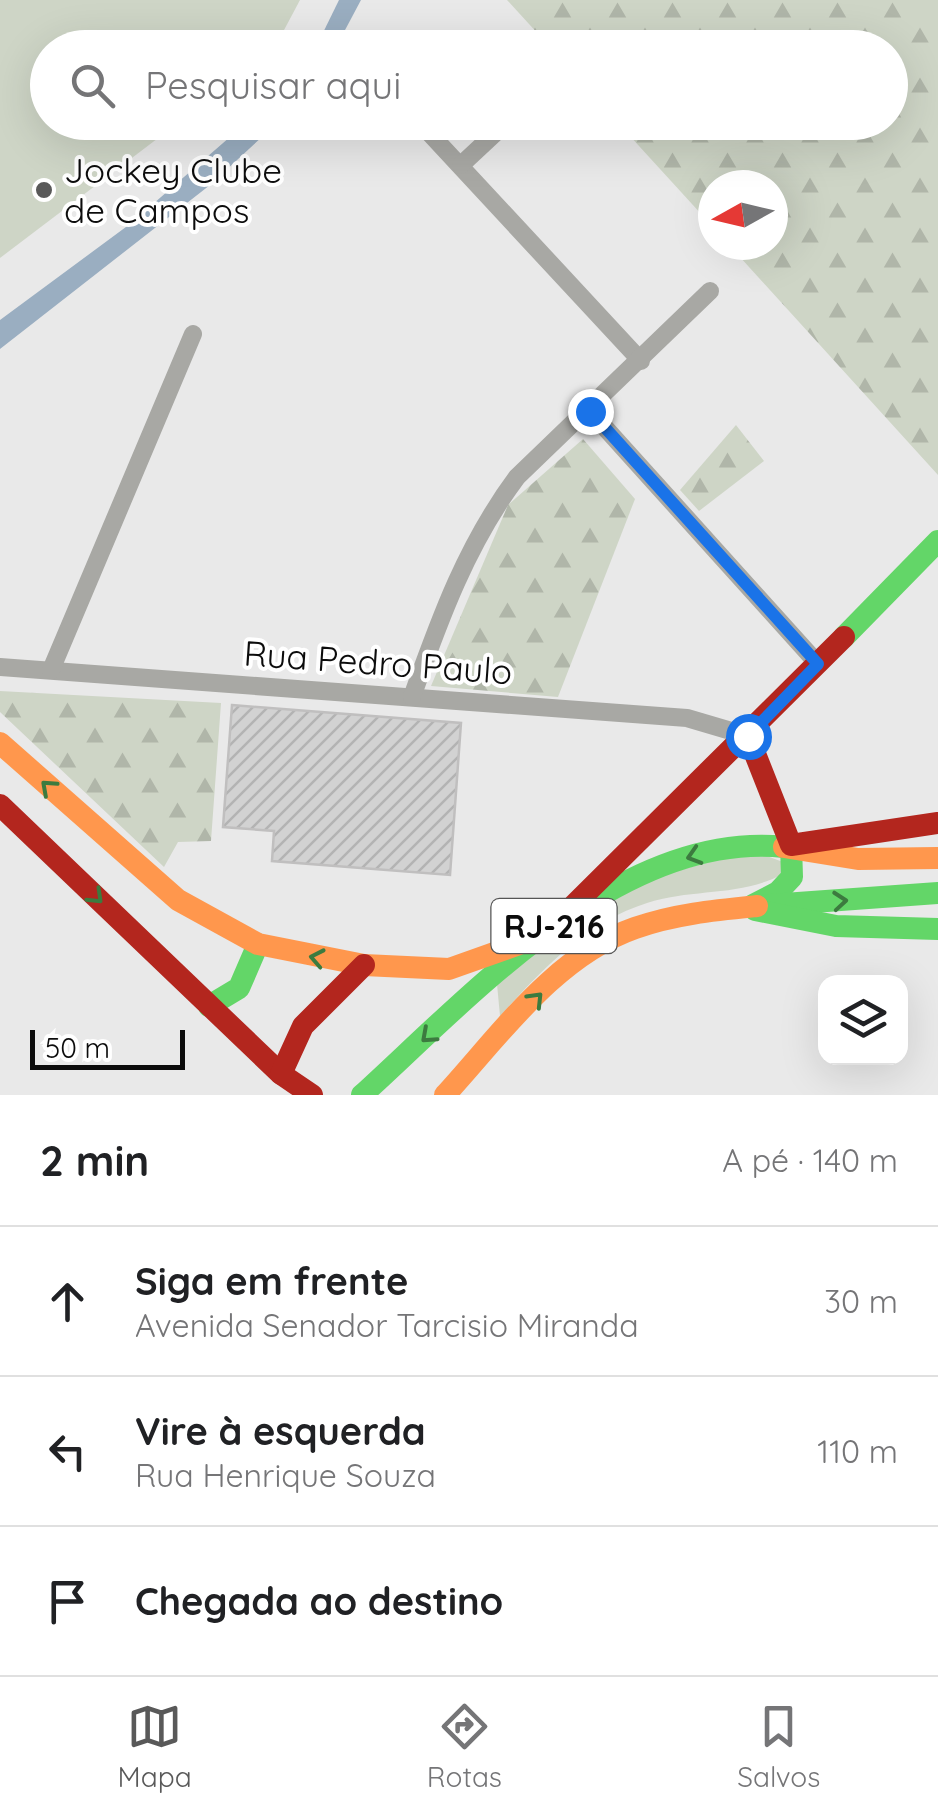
<!DOCTYPE html>
<html lang="pt">
<head>
<meta charset="utf-8">
<style>
	body { margin:0; font-family:Quicksand,sans-serif; background:#f6f6f6; color:#202124 }
	.controls { position:absolute; right:30px; bottom:30px; display:grid; overflow:hidden; border-radius:20px; box-shadow:0 10px 40px #0002 }
	.controls button { width:90px; height:90px; display:grid; place-items:center; padding:0; border:0; border-bottom:2px solid #e0e0e0; background:#fff; color:#202124; font:50px sans-serif }
	.compass { position:absolute; left:698px; top:170px; width:90px; height:90px; border-radius:50%; background:#fff; box-shadow:0 10px 40px #0002; rotate:262deg }
	.scale { position:absolute; left:30px; bottom:25px; width:155px; box-sizing:border-box; padding-left:10px; border:5px solid #0c0c0c; border-top:0; font-size:28px; line-height:35px; white-space:nowrap; color:#0c0c0c; -webkit-text-stroke:8px #fff; paint-order:stroke }
	.stop { position:absolute; width:30px; height:30px; margin:-22px; border:8px solid #1a73e8; border-radius:50%; background:#fff }
	.stop.end { background:#1a73e8; border-color:#fff; box-shadow:0 2px 10px #0008 }
	.list { margin:0; padding:0; list-style:none }
	h2 { display:flex; justify-content:space-between; align-items:center; height:130px; margin:0; padding:0 40px; font-size:42px }
	h2 small { font-size:32px; font-weight:400; color:#757577 }
	.list li { display:grid; grid-template-columns:65px 1fr auto; gap:30px; align-items:center; box-sizing:border-box; height:150px; padding:0 40px; border-top:2px solid #e0e0e0 }
	.list b { display:block; font-size:38px; white-space:nowrap }
	.list p { margin:0; font-size:32px; white-space:nowrap; color:#757577 }
	.list em { font-size:32px; font-style:normal; color:#757577 }
	.icon { flex:none; width:55px; height:55px; fill:none; stroke:currentColor; stroke-width:2; stroke-linecap:round; stroke-linejoin:round }
	.map { position:relative; flex:none; width:938px; height:1095px; overflow:hidden }
	.search { position:absolute; background:#fff; box-shadow:0 10px 40px #0002; left:30px; right:30px; top:30px; height:110px; display:flex; align-items:center; gap:25px; box-sizing:border-box; padding:0 35px; border-radius:55px; color:#757577; font-size:38px }
	.sheet { height:580px; background:#fff }
	nav { display:flex; justify-content:space-around; align-items:center; box-sizing:border-box; height:140px; border-top:2px solid #e0e0e0; background:#fff; font-size:28px; color:#757577 }
	nav a { display:grid; justify-items:center; gap:5px }
	nav .on { color:#595959 }
	.map>svg:first-child { display:block }
	.green { fill:#ced5c6 }
	.forest { fill:url(#forest-firs) }
	.water { fill:#9aaec1 }
	.building { fill:url(#building-hatch); stroke:#c0bfbf; stroke-width:2.5 }
	.lines { fill:none; stroke-linecap:round; stroke-linejoin:round }
	.street { stroke:#a8a8a4; stroke-width:18 }
	.fast { stroke:#63d668; stroke-width:22 }
	.slow { stroke:#ff974d; stroke-width:22 }
	.jam { stroke:#b3261e; stroke-width:22 }
	.oneway { stroke:#3c7b3f }
	.route { stroke:#1a73e8; stroke-width:12 }
	.poi-dot { fill:#595959; stroke:#fff; stroke-width:4 }
	.labels { text-anchor:middle; dominant-baseline:central; stroke-width:8; stroke-linejoin:round; paint-order:stroke }
	.shield { fill:#fff; stroke:#555; stroke-width:2.5 }
	.shield-label { font-size:32px; font-weight:bold; fill:#0c0c0c }
	.poi-label { font-size:35px; fill:#0c0c0c; stroke:#fff; text-anchor:start }
	.street-label { font-size:35px; fill:#0c0c0c; stroke:#fff }
</style>
</head>
<body>
<div class="map">
<svg width="938" height="1095" viewBox="0 0 938 1095">
	<defs>
		<pattern id="forest-firs" width="22" height="20" patternUnits="userSpaceOnUse" patternTransform="scale(2.5)"><rect width="22" height="20" fill="#ced5c6"/><path d="M5 1l3.5 6h-7zM16 11l3.5 6h-7z" fill="#b0b6a9"/></pattern>
		<pattern id="building-hatch" width="6" height="6" patternUnits="userSpaceOnUse" patternTransform="scale(2.5)"><rect width="6" height="6" fill="#d2d2d2"/><path d="M-1 1l2-2M0 6l6-6M5 7l2-2" fill="none" stroke="#b3b3b3"/></pattern>
	</defs>
	<rect width="100%" height="100%" fill="#e9e9e9"/>
	<!-- green -->
	<g class="green">
		<path d="M0 0H300L275 47 48 48V122L178 123 0 258Z"/>
		<path d="M751 850 783 862V874C740 897 693 888 647 903 586 922 542 970 500 1016L497 984 522 958 649 879Z"/>
	</g>
	<!-- forest -->
	<g class="forest">
		<path d="M507 0H938V475L729 245H773V185H713V227L618 123 890 122V48L550 47Z"/>
		<path d="M736 425 764 461 699 511 680 490Z"/>
		<path d="M583 439 635 499 558 697 431 686 508 505Z"/>
		<path d="M0 691 221 703 211 841 178 842 164 867 0 712Z"/>
	</g>
	<!-- water -->
	<g class="water">
		<path d="M339 0H361L336 47H316Z"/>
		<path d="M246 123H277L210 185 0 349V320L130 224Z"/>
	</g>
	<!-- building -->
	<path class="building" d="M232 705 461 723 450 875 272 861 274 831 223 827Z"/>
	<g class="lines">
		<!-- street -->
		<g class="street">
			<path d="M421 124 641 361"/>
			<path d="M461 165 507 122"/>
			<path d="M590 411 818 664"/>
			<path d="M0 667 687 718 748 736"/>
			<path d="M51 670 193 334"/>
			<path d="M412 697C440 618 467 544 517 477L710 291"/>
		</g>
		<!-- fast -->
		<g class="fast">
			<path d="M844 637 938 541"/>
			<path d="M753 905 778 892 792 877 791 845"/>
			<path d="M757 906 938 893"/>
			<path d="M755 910 836 926 938 929"/>
			<path d="M209 1006 239 988 258 944"/>
			<path d="M362 1095C472 995 621 830 784 847"/>
		</g>
		<!-- slow -->
		<g class="slow">
			<path d="M0 743 178 900 258 944 364 965 449 969 525 942"/>
			<path d="M784 847 858 859 938 858"/>
			<path d="M445 1095C500 1035 555 956 635 928 674 914 717 910 757 906"/>
		</g>
		<!-- jam -->
		<g class="jam">
			<path d="M748 736 791 845 938 823"/>
			<path d="M0 805 281 1074 312 1095"/>
			<path d="M574 905 844 637"/>
			<path d="M281 1074 303 1026 364 965"/>
		</g>
	</g>
	<!-- one-way arrows -->
	<defs><path id="oneway-chevron" d="M-2-3.5L2.5 0L-2 3.5" fill="none" stroke-width="1.6" stroke-linecap="round" stroke-linejoin="round" transform="scale(2.5)"/></defs>
	<g class="oneway">
		<use href="#oneway-chevron" transform="translate(48 787) rotate(-138)"/>
		<use href="#oneway-chevron" transform="translate(694 856) rotate(163)"/>
		<use href="#oneway-chevron" transform="translate(96 897) rotate(44)"/>
		<use href="#oneway-chevron" transform="translate(840 901) rotate(-5)"/>
		<use href="#oneway-chevron" transform="translate(317 958) rotate(-169)"/>
		<use href="#oneway-chevron" transform="translate(536 999) rotate(-46)"/>
		<use href="#oneway-chevron" transform="translate(428 1036) rotate(138)"/>
	</g>
	<g class="lines">
		<!-- route -->
		<path class="route" d="M590 411 818 664 748 736"/>
	</g>
	<!-- markers -->
	<circle class="poi-dot" cx="44" cy="190" r="10"/>
	<g class="labels">
		<!-- shield labels -->
		<rect class="shield" x="491.5" y="899" width="125" height="54" rx="8"/>
		<g class="shield-label">
			<text x="554" y="926">RJ-216</text>
		</g>
		<!-- poi labels -->
		<g class="poi-label">
			<text x="64" y="170">Jockey Clube<tspan x="64" dy="40">de Campos</tspan></text>
		</g>
		<!-- street labels -->
		<g class="street-label">
			<text transform="translate(378 662) rotate(4)">Rua Pedro Paulo</text>
		</g>
	</g>
</svg>
<div class="controls">
<button><svg class="icon" aria-label="layers" viewBox="0 0 24 24"><path d="M12 4l9 5-9 5-9-5zM3 14l9 5 9-5"/></svg></button>
</div>
<svg class="compass" viewBox="-18 -18 36 36"><path d="M0-13l5 13h-10z" fill="#e53935"/><path d="M0 13l5-13h-10z" fill="#757577"/></svg>
<div class="scale">50 m</div>
<div class="stop" style="left:748px;top:736px"></div>
<div class="stop end" style="left:590px;top:411px"></div>
<div class="search"><svg class="icon" aria-label="search" viewBox="0 0 24 24"><circle cx="10" cy="10" r="6"/><path d="M15 15l6 6"/></svg>Pesquisar aqui</div>
</div>
<section class="sheet">
<h2>2 min<small>A pé · 140 m</small></h2>
<ul class="list">
<li><svg class="icon" aria-label="ahead" viewBox="0 0 24 24"><path d="M12 20V5M6 11l6-6 6 6"/></svg><div><b>Siga em frente</b><p>Avenida Senador Tarcisio Miranda</p></div><em>30 m</em></li>
<li><svg class="icon" aria-label="left" viewBox="0 0 24 24"><path d="M17 20v-9H6M10 6l-5 5 5 5"/></svg><div><b>Vire à esquerda</b><p>Rua Henrique Souza</p></div><em>110 m</em></li>
<li><svg class="icon" aria-label="arrive" viewBox="0 0 24 24"><path d="M6 21V4h12l-3 4 3 4H6"/></svg><div><b>Chegada ao destino</b></div></li>
</ul>
</section>
<nav>
<a class="on"><svg class="icon" aria-label="map" viewBox="0 0 24 24"><path d="M3 6l6-2 6 2 6-2v14l-6 2-6-2-6 2zM9 4v14M15 6v14"/></svg>Mapa</a>
<a><svg class="icon" aria-label="directions" viewBox="0 0 24 24"><path d="M12 3l9 9-9 9-9-9zM9 14v-3h6M13 9l2 2-2 2"/></svg>Rotas</a>
<a><svg class="icon" aria-label="saved" viewBox="0 0 24 24"><path d="M7 4h10v16l-5-4-5 4z"/></svg>Salvos</a>
</nav>
</body>
</html>
